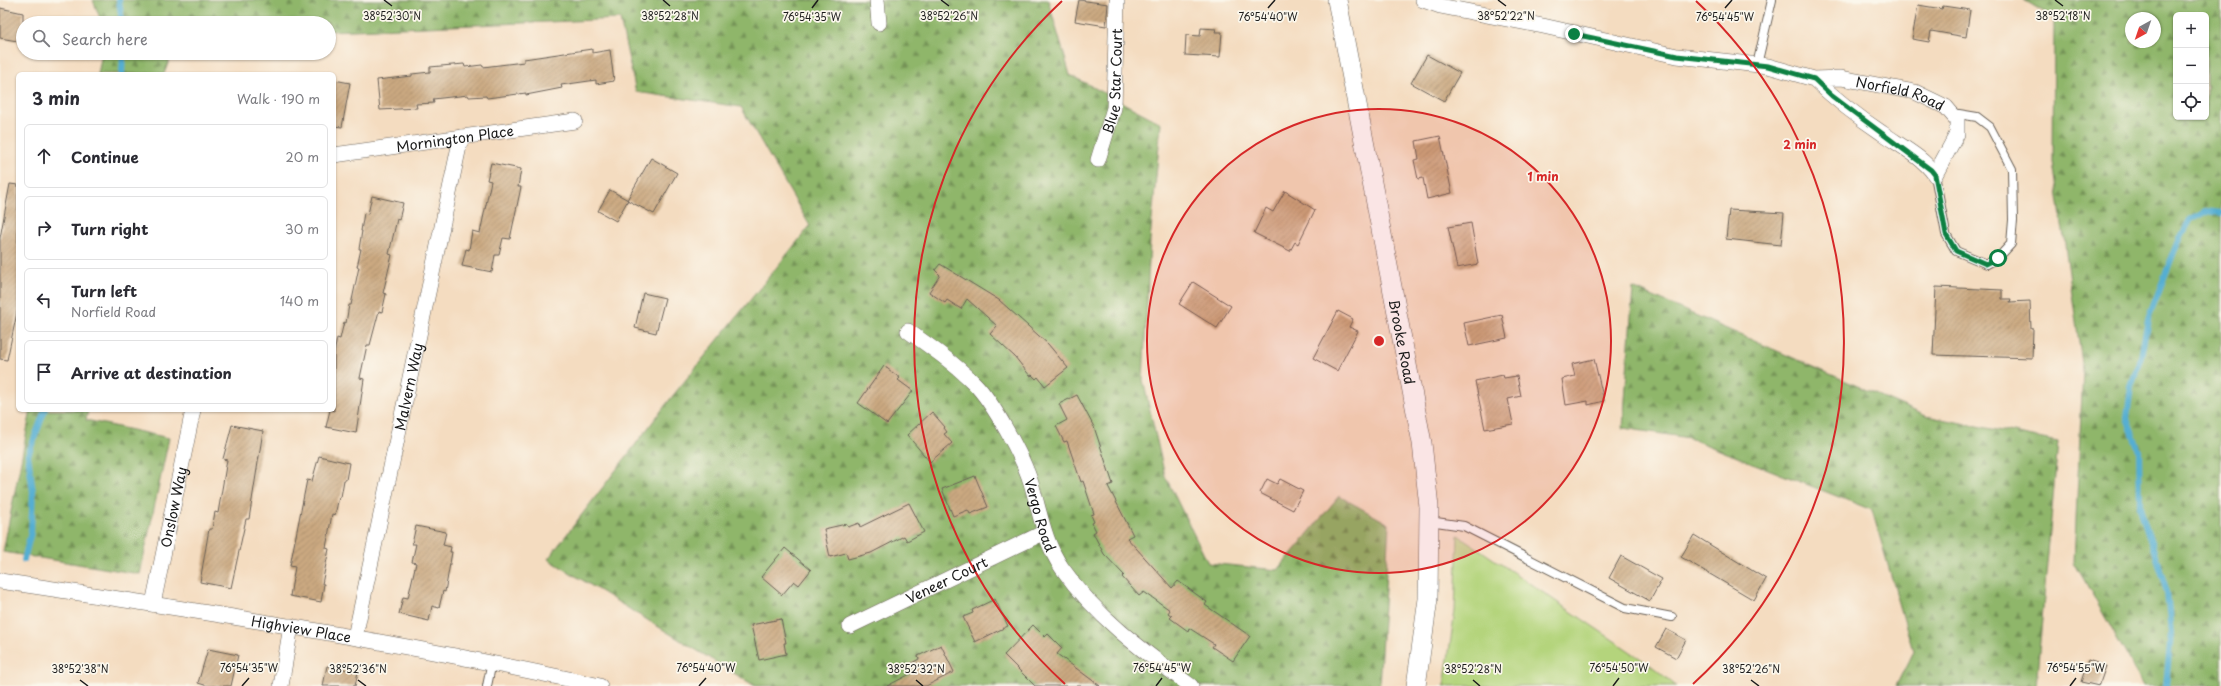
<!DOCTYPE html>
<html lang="en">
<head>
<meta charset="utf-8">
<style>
	body { margin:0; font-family:"Playpen Sans",sans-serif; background:#f7f7f7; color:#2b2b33 }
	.controls { position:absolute; right:12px; top:12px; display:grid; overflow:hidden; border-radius:6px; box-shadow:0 1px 3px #0004 }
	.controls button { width:36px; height:36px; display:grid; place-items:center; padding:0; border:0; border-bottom:1px solid #e1e1e2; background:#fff; color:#2b2b33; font:20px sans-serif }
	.compass { position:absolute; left:2125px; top:12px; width:36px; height:36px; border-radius:50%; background:#fff; box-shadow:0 1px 3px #0004; rotate:220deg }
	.stop { position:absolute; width:12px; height:12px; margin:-9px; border:3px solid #0b8043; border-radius:50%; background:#fff }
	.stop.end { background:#0b8043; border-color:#fff; box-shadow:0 1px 4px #0008 }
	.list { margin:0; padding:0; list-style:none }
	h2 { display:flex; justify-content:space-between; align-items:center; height:52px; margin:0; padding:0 16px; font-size:17px }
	h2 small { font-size:13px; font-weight:400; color:#7c7c81 }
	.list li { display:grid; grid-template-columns:26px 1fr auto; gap:12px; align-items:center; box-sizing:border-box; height:64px; margin:0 8px 8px; padding:0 8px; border:1px solid #e1e1e2; border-radius:6px }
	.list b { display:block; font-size:15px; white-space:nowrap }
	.list p { margin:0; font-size:13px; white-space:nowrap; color:#7c7c81 }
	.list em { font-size:13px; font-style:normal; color:#7c7c81 }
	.icon { flex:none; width:22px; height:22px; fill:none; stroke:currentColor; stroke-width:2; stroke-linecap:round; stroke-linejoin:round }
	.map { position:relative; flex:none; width:2221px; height:686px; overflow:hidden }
	.search { position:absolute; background:#fff; box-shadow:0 1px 3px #0004; left:16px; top:16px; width:320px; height:44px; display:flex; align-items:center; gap:10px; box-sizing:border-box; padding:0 14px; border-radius:22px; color:#7c7c81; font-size:15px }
	.panel { position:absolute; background:#fff; box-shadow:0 1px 3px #0004; left:16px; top:72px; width:320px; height:340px; border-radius:6px }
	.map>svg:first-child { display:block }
	.grass { fill:#b4d47b; stroke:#68784c }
	.forest { fill:url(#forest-firs); stroke:#566944; fill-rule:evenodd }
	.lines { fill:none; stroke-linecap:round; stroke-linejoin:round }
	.stream { stroke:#55aed2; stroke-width:6 }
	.building { fill:url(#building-hatch) }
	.service-casing { stroke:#685f55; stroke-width:10 }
	.minor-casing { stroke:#685f55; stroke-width:16 }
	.tertiary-casing { stroke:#685f55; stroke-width:20 }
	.service { stroke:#fff; stroke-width:8 }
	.minor { stroke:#fff; stroke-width:15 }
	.tertiary { stroke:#fff; stroke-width:19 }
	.route { stroke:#0b8043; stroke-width:5 }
	.ticks { fill:none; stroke:#1c1c1c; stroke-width:1.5 }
	.ring { fill:none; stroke:#d62828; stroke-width:2 }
	.labels { text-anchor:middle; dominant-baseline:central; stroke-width:3.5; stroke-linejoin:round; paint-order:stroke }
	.street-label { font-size:14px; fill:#1c1c1c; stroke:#fbf7ec }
	.ticks-label { font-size:10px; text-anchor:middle; fill:#1c1c1c; stroke:#fbf7ec; stroke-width:3.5; stroke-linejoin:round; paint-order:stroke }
	.centre { fill:#d62828; stroke:#fbf7ec; stroke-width:2 }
	.ring-label { font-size:12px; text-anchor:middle; font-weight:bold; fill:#d62828; stroke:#fbf7ec; stroke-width:3.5; stroke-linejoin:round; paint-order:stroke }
</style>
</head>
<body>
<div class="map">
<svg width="2221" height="686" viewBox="0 0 2221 686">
	<defs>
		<pattern id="forest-firs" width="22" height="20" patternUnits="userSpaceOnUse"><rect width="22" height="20" fill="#8fb66b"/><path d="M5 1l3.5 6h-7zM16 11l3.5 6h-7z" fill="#749357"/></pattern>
		<pattern id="building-hatch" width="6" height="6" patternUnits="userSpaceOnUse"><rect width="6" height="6" fill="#cba981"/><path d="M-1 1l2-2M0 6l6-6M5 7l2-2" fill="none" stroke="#a48969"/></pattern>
	</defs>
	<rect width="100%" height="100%" fill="#fbf7ec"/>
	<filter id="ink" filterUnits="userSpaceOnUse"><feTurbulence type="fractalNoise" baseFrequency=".025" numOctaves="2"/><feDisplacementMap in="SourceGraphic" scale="8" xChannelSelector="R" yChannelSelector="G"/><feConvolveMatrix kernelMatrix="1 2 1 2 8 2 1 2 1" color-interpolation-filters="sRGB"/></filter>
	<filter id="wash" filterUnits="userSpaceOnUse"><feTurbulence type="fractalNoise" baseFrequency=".012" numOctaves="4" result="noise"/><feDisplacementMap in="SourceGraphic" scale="16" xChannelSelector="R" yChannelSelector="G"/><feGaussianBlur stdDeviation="0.9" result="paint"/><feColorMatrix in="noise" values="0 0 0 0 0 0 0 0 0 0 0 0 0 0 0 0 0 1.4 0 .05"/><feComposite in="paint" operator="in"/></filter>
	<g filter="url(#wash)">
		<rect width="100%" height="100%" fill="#f4dcc0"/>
		<!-- grass -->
		<path class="grass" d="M1458 535 1653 667 1676 686H1444L1455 611Z"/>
		<!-- forest -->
		<g class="forest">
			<path d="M93 0H1048L1070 75 1161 123 1150 241 1143 380 1165 476 1208 563 1278 570 1339 496 1389 524 1379 686H755L548 559 671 398 810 226 741 107 636 92 620 19 329 31V23H102Z"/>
			<path d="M2024 0H2221V686H2144L2074 562 2083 370 2053 162 2054 18ZM2176 15H2206V117H2176ZM2131 18H2155V42H2131Z"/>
			<path d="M102 53H172L164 74H98Z"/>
			<path d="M1633 288 1926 416 2058 442 2036 686H1896L1913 651 1872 510 1689 438 1623 428Z"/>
			<path d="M31 410H88L86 420 169 438 140 574 3 552Z"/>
		</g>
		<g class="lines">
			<!-- stream -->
			<g class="stream">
				<path d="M119 0 122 23"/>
				<path d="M122 74 123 53"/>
				<path d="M24 560 31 532 33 492 28 455 45 410"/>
				<path d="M2166 686 2171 633 2167 592 2140 508 2139 450 2127 418 2131 386 2141 357 2148 319 2178 242 2191 219 2205 211 2221 213"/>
			</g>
		</g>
		<g id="blocks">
			<!-- building -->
			<g class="building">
				<path d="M1079 0 1108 4 1106 26 1075 21Z"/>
				<path d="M1918 5 1942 9 1943 6 1970 10 1966 37 1931 31 1929 42 1912 39Z"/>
				<path d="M0 8 23 13V42L0 38Z"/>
				<path d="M1201 28 1216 29 1215 32H1222L1220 57 1185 55 1186 35 1200 36Z"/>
				<path d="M592 49V53L610 50 614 81 596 84V80L561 85 562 88 526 95V93L487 98 486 96 469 97 468 95 433 99 434 103 416 104 417 108 380 110 377 80 412 76V74L430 72V67L464 64 465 67 482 65 483 67 524 62V59Z"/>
				<path d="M1427 55 1460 73 1444 101 1411 83Z"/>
				<path d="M334 80 350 83 342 127 334 126Z"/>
				<path d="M1440 136 1452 193 1427 199 1423 178 1418 179 1414 160 1419 159 1416 141Z"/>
				<path d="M651 158 677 173 654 214 627 200Z"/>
				<path d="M491 163 521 169 518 187H521L510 239 503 238 499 255H495L492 272 462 266 466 249 469 250 472 231 480 233 491 181 487 180Z"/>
				<path d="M10 184 18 185V308L7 360 0 359V238Z"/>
				<path d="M610 190 628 200 616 221 598 211Z"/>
				<path d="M1285 191 1315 210 1298 244 1295 242 1290 251 1254 233 1266 208 1273 212Z"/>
				<path d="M372 196 403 203 399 220 397 219 389 254 392 255 383 293 386 294 382 312 379 311 370 345H367L360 378 364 379 356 433 326 427 330 410 334 411V354L337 338 340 339 344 322 346 323 349 305H351L359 267H357L361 249H359L362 231H361L364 213 368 214Z"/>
				<path d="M1729 210 1784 213 1781 245 1726 239Z"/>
				<path d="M1471 223 1478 264 1457 268 1448 227Z"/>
				<path d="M940 264 999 300 1048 344 1068 368 1045 386 1038 377 1036 379 1032 375 1030 376 1015 357 990 334 997 326 967 299 961 309 947 300 945 303 929 292 940 275 935 270Z"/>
				<path d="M1193 282 1231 306 1217 328 1179 304Z"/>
				<path d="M1936 287 2002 290V299H2011L2010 302 2030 301 2031 329H2033L2032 358 1933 355Z"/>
				<path d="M643 293 665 298 656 333 635 328Z"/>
				<path d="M1338 311 1353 319 1349 327 1358 331 1337 371 1313 358Z"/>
				<path d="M1502 315 1507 338 1469 346 1464 323Z"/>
				<path d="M1594 359 1604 401 1588 405V401L1566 405 1562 379 1575 376 1572 364Z"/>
				<path d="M884 366 900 378 898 380 913 391 887 424 858 403Z"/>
				<path d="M1503 375 1504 378 1517 376 1521 396 1508 399 1513 424 1485 429 1475 381Z"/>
				<path d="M1077 395 1094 427 1113 484 1108 486 1133 535 1127 538 1172 588 1178 581 1207 602 1205 605 1250 636 1233 661 1212 647 1214 644 1189 628 1188 631 1170 618 1172 616 1168 613 1170 610 1144 592 1139 596 1122 577 1124 575 1104 554 1093 533 1096 531 1092 523 1094 522 1091 515 1094 514 1083 481 1081 482 1067 441 1064 442 1056 426 1067 420 1059 404Z"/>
				<path d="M932 412 945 427 944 428 947 432 944 434 952 443 930 462 907 435Z"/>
				<path d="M232 425 263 431 249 519H246L231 588 200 582 209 529H212L215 512 218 513 227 460 223 459Z"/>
				<path d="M319 456 349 463 346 480H344L341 497H339L335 515 332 514 326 548 329 549 322 584H324L321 602 290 596 295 567 290 566 307 480 312 481Z"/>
				<path d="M975 476 988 507 970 514 968 510 953 516 942 489Z"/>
				<path d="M1267 479 1277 484 1280 479 1303 491 1293 510 1260 493Z"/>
				<path d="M909 503 924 532 907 541 904 536 871 553 848 559 846 553 830 557 824 529 846 524 848 527 859 523 860 527Z"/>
				<path d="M416 526 446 532 443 545 451 547 450 552H452L445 592 443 591 439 608 432 606 429 621 399 614 403 597 408 598 416 563 412 562 416 544H412Z"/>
				<path d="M1694 535 1766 579 1754 600 1681 557Z"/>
				<path d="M785 548 811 570 799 585 794 581 782 595 761 577Z"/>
				<path d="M1621 556 1662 579 1650 601 1609 578Z"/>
				<path d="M995 599 1008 626 975 642 963 617 973 613 972 610Z"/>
				<path d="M781 619 786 643H784L786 654 759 660 751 625Z"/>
				<path d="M1033 625 1045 637 1048 634 1062 648 1057 654 1100 686H1035L1004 655Z"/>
				<path d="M1666 629 1686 640 1676 658 1656 647Z"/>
				<path d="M941 645 954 672 926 686H887L914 672 910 664 919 659 918 656Z"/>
				<path d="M208 649 238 655 231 686H208L198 683Z"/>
				<path d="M2088 660 2106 666 2099 686 2081 682Z"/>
				<path d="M327 666 358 672 355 686H323Z"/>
			</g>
		</g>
	</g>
	<g filter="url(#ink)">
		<use href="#blocks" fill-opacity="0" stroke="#685f55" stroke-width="1"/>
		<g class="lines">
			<defs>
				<g id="service">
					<path d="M1757 65 1772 0"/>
					<path d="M1935 175 1946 234 1956 251 1987 264 1998 258 2011 244 2013 220 2012 169 1990 127 1977 117 1953 113"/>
					<path d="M1429 521 1464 526 1625 608 1672 617"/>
					<path d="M487 686 492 662"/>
				</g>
				<g id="minor">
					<path d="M877 0 879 23"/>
					<path id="s1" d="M1423 0 1440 6 1543 26 1677 56 1768 66 1814 79 1841 78 1915 92 1946 107 1957 120V134L1935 175C1923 157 1899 145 1882 133 1858 117 1835 99 1814 79"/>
					<path id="s2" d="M334 155 575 121"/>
					<path id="s3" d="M1098 160 1114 108 1117 0"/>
					<path id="s4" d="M908 331C931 347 954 363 974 383 993 402 1023 457 1031 483 1040 512 1044 542 1062 568 1096 617 1143 651 1191 686"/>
					<path id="s5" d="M0 581C201 611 402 642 600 686"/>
					<path id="s6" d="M153 604 193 410"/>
					<path id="s7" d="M850 626 1043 533"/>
					<path id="s8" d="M355 637 461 137"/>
					<path d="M281 686 291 626"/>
				</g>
				<g id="tertiary">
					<path id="s9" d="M1337 0 1422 443 1429 507 1428 599 1416 686"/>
				</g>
			</defs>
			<!-- service casing -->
			<use href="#service" class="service-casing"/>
			<!-- minor casing -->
			<use href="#minor" class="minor-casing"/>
			<!-- tertiary casing -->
			<use href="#tertiary" class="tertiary-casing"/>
			<!-- service -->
			<use href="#service" class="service"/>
			<!-- minor -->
			<use href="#minor" class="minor"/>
			<!-- tertiary -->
			<use href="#tertiary" class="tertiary"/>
		</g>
	</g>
	<g class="lines" filter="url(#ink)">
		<!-- route -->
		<path class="route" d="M1574 34 1677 56 1768 66 1814 79 1832 96 1931 170 1935 175 1946 234 1956 251 1986 264 1998 258"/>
	</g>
	<!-- ticks -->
	<path class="ticks" d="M384 0 392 6M663 0 670 6M941 0 949 6M1498 0 1506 6M2055 0 2063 6M812 8 818 0M1268 8 1275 0M1725 8 1732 0M80 680 88 686M358 680 366 686M916 680 923 686M1473 680 1480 686M1751 680 1759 686M242 686 249 678M699 686 706 678M1156 686 1162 678M1613 686 1619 678M2070 686 2076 678"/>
	<!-- distance rings -->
	<circle cx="1379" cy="341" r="232" fill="#d62828" fill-opacity=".12"/>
	<g class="ring">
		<circle cx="1379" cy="341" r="232"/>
		<path d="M1065 684A465 465 0 0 1 1062 1M1696 1A465 465 0 0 1 1693 684"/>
	</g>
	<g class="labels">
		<!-- street labels -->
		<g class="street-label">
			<text stroke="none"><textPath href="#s3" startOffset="81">Blue Star Court</textPath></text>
			<text stroke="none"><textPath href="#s1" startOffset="488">Norfield Road</textPath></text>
			<text stroke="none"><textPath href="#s2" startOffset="122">Mornington Place</textPath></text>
			<text stroke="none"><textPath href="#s9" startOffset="348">Brooke Road</textPath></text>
			<text stroke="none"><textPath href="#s8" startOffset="256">Malvern Way</textPath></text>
			<text stroke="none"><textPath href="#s6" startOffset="99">Onslow Way</textPath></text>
			<text stroke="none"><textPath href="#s4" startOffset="233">Vergo Road</textPath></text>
			<text stroke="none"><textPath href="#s7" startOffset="107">Veneer Court</textPath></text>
			<text stroke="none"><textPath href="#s5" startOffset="305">Highview Place</textPath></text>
		</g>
	</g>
	<g class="ticks-label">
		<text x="2063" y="20">38°52'18"N</text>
		<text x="392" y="20">38°52'30"N</text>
		<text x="670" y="20">38°52'28"N</text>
		<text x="949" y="20">38°52'26"N</text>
		<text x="1506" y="20">38°52'22"N</text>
		<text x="812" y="21">76°54'35"W</text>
		<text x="1268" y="21">76°54'40"W</text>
		<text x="1725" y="21">76°54'45"W</text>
		<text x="249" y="672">76°54'35"W</text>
		<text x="706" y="672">76°54'40"W</text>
		<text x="1162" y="672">76°54'45"W</text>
		<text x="1619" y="672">76°54'50"W</text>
		<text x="2076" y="672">76°54'55"W</text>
		<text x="80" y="673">38°52'38"N</text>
		<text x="358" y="673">38°52'36"N</text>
		<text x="916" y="673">38°52'32"N</text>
		<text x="1473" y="673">38°52'28"N</text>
		<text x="1751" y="673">38°52'26"N</text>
	</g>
	<circle cx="1379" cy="341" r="6" class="centre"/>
	<g class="ring-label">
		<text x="1800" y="149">2 min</text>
		<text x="1543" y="181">1 min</text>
	</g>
</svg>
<div class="controls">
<button>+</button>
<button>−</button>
<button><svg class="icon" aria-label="locate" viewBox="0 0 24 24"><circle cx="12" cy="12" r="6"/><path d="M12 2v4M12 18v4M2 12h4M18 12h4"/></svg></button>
</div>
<svg class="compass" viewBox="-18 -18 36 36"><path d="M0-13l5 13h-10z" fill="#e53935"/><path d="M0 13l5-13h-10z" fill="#7c7c81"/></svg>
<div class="stop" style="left:1998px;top:258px"></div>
<div class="stop end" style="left:1574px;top:34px"></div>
<div class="search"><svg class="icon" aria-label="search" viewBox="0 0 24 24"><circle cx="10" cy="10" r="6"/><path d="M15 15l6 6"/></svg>Search here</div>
<section class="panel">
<h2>3 min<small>Walk · 190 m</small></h2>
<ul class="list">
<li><svg class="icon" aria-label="ahead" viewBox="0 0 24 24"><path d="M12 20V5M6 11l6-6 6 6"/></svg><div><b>Continue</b></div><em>20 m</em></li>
<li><svg class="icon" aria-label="right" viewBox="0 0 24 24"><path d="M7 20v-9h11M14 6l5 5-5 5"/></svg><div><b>Turn right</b></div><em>30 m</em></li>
<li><svg class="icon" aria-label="left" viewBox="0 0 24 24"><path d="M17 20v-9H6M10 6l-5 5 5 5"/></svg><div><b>Turn left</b><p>Norfield Road</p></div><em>140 m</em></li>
<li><svg class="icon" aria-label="arrive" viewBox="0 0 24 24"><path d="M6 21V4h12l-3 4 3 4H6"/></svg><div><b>Arrive at destination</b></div></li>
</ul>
</section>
</div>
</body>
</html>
